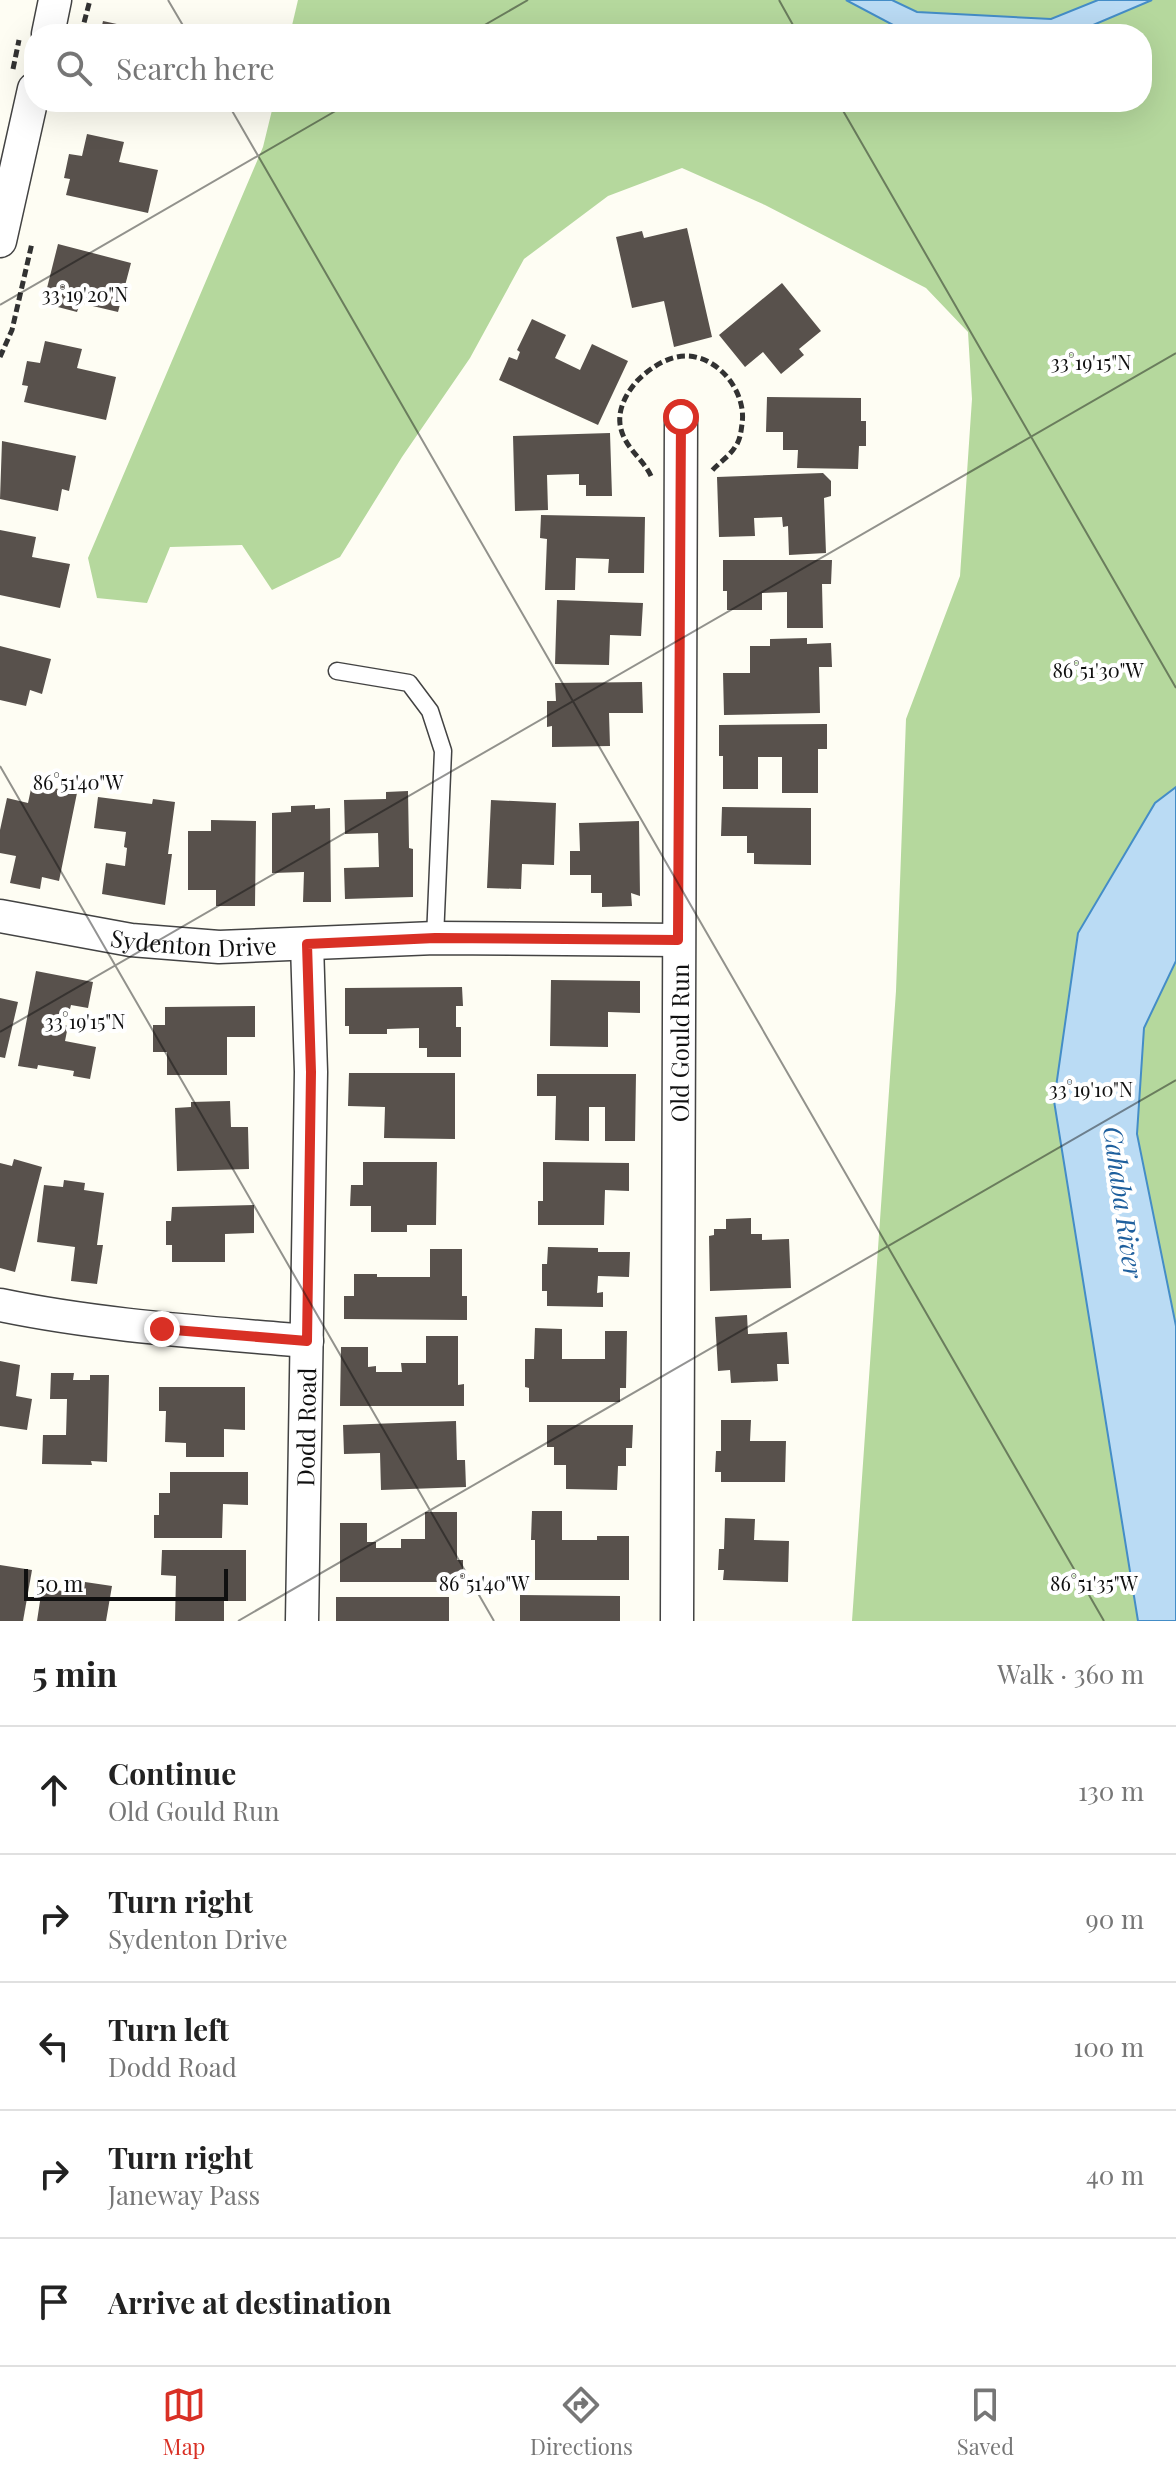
<!DOCTYPE html>
<html lang="en">
<head>
<meta charset="utf-8">
<style>
	body { margin:0; font-family:"Playfair Display",serif; background:#f2f2f2; color:#222 }
	.scale { position:absolute; left:24px; bottom:20px; width:204px; box-sizing:border-box; padding-left:8px; border:4px solid #101010; border-top:0; font-size:22px; line-height:28px; white-space:nowrap; color:#101010; -webkit-text-stroke:6px #fff; paint-order:stroke }
	.stop { position:absolute; width:24px; height:24px; margin:-18px; border:6px solid #d93025; border-radius:50%; background:#fff }
	.stop.end { background:#d93025; border-color:#fff; box-shadow:0 2px 8px #0008 }
	.list { margin:0; padding:0; list-style:none }
	h2 { display:flex; justify-content:space-between; align-items:center; height:104px; margin:0; padding:0 32px; font-size:34px }
	h2 small { font-size:26px; font-weight:400; color:#767676 }
	.list li { display:grid; grid-template-columns:52px 1fr auto; gap:24px; align-items:center; box-sizing:border-box; height:128px; padding:0 32px; border-top:2px solid #e0e0e0 }
	.list b { display:block; font-size:30px; white-space:nowrap }
	.list p { margin:0; font-size:26px; white-space:nowrap; color:#767676 }
	.list em { font-size:26px; font-style:normal; color:#767676 }
	.icon { flex:none; width:44px; height:44px; fill:none; stroke:currentColor; stroke-width:2; stroke-linecap:round; stroke-linejoin:round }
	.map { position:relative; flex:none; width:1176px; height:1621px; overflow:hidden }
	.search { position:absolute; background:#fff; box-shadow:0 8px 32px #0002; left:24px; right:24px; top:24px; height:88px; display:flex; align-items:center; gap:20px; box-sizing:border-box; padding:0 28px; border-radius:32px; color:#767676; font-size:30px }
	.sheet { height:744px; background:#fff }
	nav { display:flex; justify-content:space-around; align-items:center; box-sizing:border-box; height:112px; border-top:2px solid #e0e0e0; background:#fff; font-size:22px; color:#767676 }
	nav a { display:grid; justify-items:center; gap:4px }
	nav .on { color:#d93025 }
	.map>svg:first-child { display:block }
	.forest { fill:#b5d89d }
	.water { fill:#badbf4; stroke:#448dc7; stroke-width:2 }
	.building { fill:#58514c }
	.lines { fill:none; stroke-linecap:round; stroke-linejoin:round }
	.lane-casing { stroke:#434343; stroke-width:19 }
	.street-casing { stroke:#434343; stroke-width:35 }
	.path { stroke:#323232; stroke-width:5; stroke-dasharray:8 4; stroke-linecap:butt }
	.lane { stroke:#fff; stroke-width:16 }
	.street { stroke:#fff; stroke-width:32 }
	.route { stroke:#d93025; stroke-width:10 }
	.ticks { fill:none; stroke:#101010; stroke-width:2; stroke-opacity:0.45 }
	.labels { text-anchor:middle; dominant-baseline:central; stroke-width:8; stroke-linejoin:round; paint-order:stroke }
	.street-label { font-size:24px; fill:#101010; stroke:#fff }
	.water-label { font-size:26px; font-style:italic; fill:#1e5f9d; stroke:#fff }
	.ticks-label { font-size:20px; text-anchor:middle; fill:#101010; stroke:#fff; stroke-width:8; stroke-linejoin:round; paint-order:stroke }
</style>
</head>
<body>
<div class="map">
<svg width="1176" height="1621" viewBox="0 0 1176 1621">
	<rect width="100%" height="100%" fill="#fefdf3"/>
	<!-- forest -->
	<g class="forest">
		<path d="M298 0H846L910 34H290Z"/>
		<path d="M892 0H1098L1051 19 917 12Z"/>
		<path d="M1152 0H1176V787L1155 804 1054 1101 1138 1621H852L896 991 906 719 960 576 972 399 968 332 926 288 765 205 682 168 608 196 524 259 470 358 402 457 340 557 272 590 242 545 170 547 147 603 97 598 88 558 263 147 274 102H1142V34H1072Z"/>
		<path d="M1176 961V1326L1137 1134 1144 1028Z"/>
	</g>
	<!-- water -->
	<g class="water">
		<path d="M846 0H892L917 12 1051 19 1098 0H1152L1072 34H910Z"/>
		<path d="M1176 787V961L1144 1028 1137 1134 1176 1326V1621H1138L1054 1101 1078 933 1155 803Z"/>
	</g>
	<!-- building -->
	<g class="building">
		<path d="M103 21 149 31 148 34H100Z"/>
		<path d="M87 134 124 142 119 162 158 170 148 213 66 195 70 179 64 178 69 154 82 156Z"/>
		<path d="M687 228 712 337 674 347 664 301 632 308 616 237 642 231 644 238Z"/>
		<path d="M58 244 131 263 118 312 80 303 77 312 50 305 52 298 45 296Z"/>
		<path d="M782 283 821 331 799 349 804 355 781 374 763 352 745 367 719 335Z"/>
		<path d="M532 319 566 335 555 358 580 370 592 344 628 361 598 425 499 380 509 357 517 360 520 352 517 350Z"/>
		<path d="M45 341 82 349 77 368 116 377 106 420 24 402 28 386 22 385 27 361 40 363Z"/>
		<path d="M767 397 861 398V421H866V446H859L858 469 797 468 798 450H783V432H766Z"/>
		<path d="M610 433 612 496H586V485H579V474L547 475 548 510 515 511 513 436Z"/>
		<path d="M2 441 76 456 69 491 62 489 58 511 0 499Z"/>
		<path d="M823 473 831 481V496L824 498 826 553 789 555 788 526 783 527 782 517 754 518 755 536 719 537 717 477Z"/>
		<path d="M541 515 645 517 644 573H608L609 559 576 558 575 590H545L547 539 540 538Z"/>
		<path d="M0 530 36 537 32 557 70 564 60 608 0 595Z"/>
		<path d="M723 560H832L831 584H822L823 628H787V592L762 593V610H727V591H723Z"/>
		<path d="M557 600 643 603 641 636 610 635 609 665 555 664Z"/>
		<path d="M807 638V644L831 643 832 667H819L820 713 724 715 723 673H750V646H770V639Z"/>
		<path d="M0 646 51 659 42 694 30 690 26 706 0 700Z"/>
		<path d="M642 682 643 713H609L610 746 552 747V726L547 727V701H556L555 683Z"/>
		<path d="M827 724V749H818V793H782V757H758V789H723V756H719V725Z"/>
		<path d="M49 787 77 793 59 881 42 877 40 889 10 883 16 856 0 853V830L7 798 28 803 31 789 48 793Z"/>
		<path d="M408 791 409 848 413 849V897L345 899 344 868 379 867 378 833 345 834 344 800 386 799V792Z"/>
		<path d="M98 797 152 804 153 799 175 802 168 854H172L165 905 102 894 106 863 125 866 127 848 124 847 126 832 94 828Z"/>
		<path d="M491 800 556 803 554 865 522 864 521 889 487 888Z"/>
		<path d="M315 805V809L330 808 331 902H303L304 872 272 873V813L291 812V806Z"/>
		<path d="M722 807 811 808V865L754 864V853H747V836H721Z"/>
		<path d="M211 820 256 821 255 906H216V890H188V831H211Z"/>
		<path d="M639 821 640 896 631 893 632 906 602 907V893H591V875H570V851H580L579 823Z"/>
		<path d="M36 971 93 982 88 1008 71 1005 70 1009 62 1008 59 1024 68 1026 65 1041 96 1047 90 1079 73 1076 74 1071 38 1065 37 1069 18 1066Z"/>
		<path d="M551 980 640 981V1013L608 1012V1047L550 1046Z"/>
		<path d="M462 987 463 1006H456V1027H461V1057H427V1048H419V1028L387 1029V1034H349V1026H345V988Z"/>
		<path d="M0 998 18 1002 5 1058 0 1057Z"/>
		<path d="M255 1006V1037H227V1075H167V1052H153V1025H165V1007Z"/>
		<path d="M349 1073H455V1139L384 1138 385 1107 348 1106Z"/>
		<path d="M537 1074H636L635 1141H605V1107H589V1141L555 1140 556 1096H537Z"/>
		<path d="M230 1101 231 1127H248L249 1169 177 1171 175 1108 191 1107V1102Z"/>
		<path d="M14 1159 42 1167 15 1272 0 1268V1163L12 1166Z"/>
		<path d="M363 1162H437L436 1225H407V1232H371V1206H350L351 1185H363Z"/>
		<path d="M543 1162 629 1163V1191L605 1190 604 1225H538V1201H543Z"/>
		<path d="M64 1180 85 1183 84 1190 104 1193 97 1245H103L97 1284 71 1281 75 1247 37 1242 44 1185 63 1187Z"/>
		<path d="M254 1205V1233L225 1234V1262H172V1245H166V1221H171L172 1207Z"/>
		<path d="M751 1218V1234H762V1240L789 1239 791 1288 710 1291 709 1236 714 1235V1229H726V1219Z"/>
		<path d="M548 1247 598 1248V1252H630L629 1277 598 1276 597 1293 603 1292V1307L547 1306V1291H542V1264H547Z"/>
		<path d="M430 1249H462V1296H467V1320L344 1319V1296H354V1274H377V1277H430Z"/>
		<path d="M747 1315 748 1334 787 1332 789 1364H777L778 1381 731 1383 730 1370 718 1371 715 1317Z"/>
		<path d="M535 1328 562 1329V1359H605V1331H627L626 1388H620V1402H529V1388L525 1387V1359H534Z"/>
		<path d="M426 1336H458V1385L464 1384V1406H340L341 1347H368V1367L376 1366V1372H402L401 1363H426Z"/>
		<path d="M0 1361 20 1365 16 1396 32 1399 27 1430 0 1426Z"/>
		<path d="M51 1373H74L73 1380H90V1375H109L107 1462 91 1461 92 1465 42 1464 43 1435H66L67 1399H50Z"/>
		<path d="M159 1387H245V1430L224 1429V1457H186V1443L165 1442 166 1411H159Z"/>
		<path d="M721 1420H751L750 1441H786L785 1482H721V1472H715L716 1451H721Z"/>
		<path d="M456 1421 457 1460H465L466 1487 381 1490 380 1453 344 1454 343 1425Z"/>
		<path d="M547 1425H633L632 1448H626V1466H618L617 1490 566 1489V1465H554V1447H547Z"/>
		<path d="M170 1472H248V1505L223 1504 222 1538H154V1515H159V1493H170Z"/>
		<path d="M532 1511H562V1540H597V1536H629V1580H535V1540H531Z"/>
		<path d="M425 1512H457V1560H463V1582H340V1523H367V1542H376V1548H401V1539H425Z"/>
		<path d="M725 1518 755 1519 754 1540 789 1541 788 1582 723 1580 724 1570H718L719 1549H724Z"/>
		<path d="M162 1550H246V1601H224V1621H175L176 1576 161 1575Z"/>
		<path d="M0 1565 32 1570 23 1621H0Z"/>
		<path d="M85 1582 112 1586 106 1621H37L42 1588 83 1594Z"/>
		<path d="M520 1595 620 1596V1621H520Z"/>
		<rect x="336" y="1597" width="113" height="24"/>
	</g>
	<g class="lines">
		<defs>
			<path id="lane" d="M337 671 409 683 430 711 443 751 435 938"/>
			<g id="street">
				<path d="M48 34 55 0"/>
				<path d="M0 241 34 89"/>
				<path id="s1" d="M0 916 131 940 219 947 435 938 678 940"/>
				<path d="M0 1305C101 1326 204 1332 307 1341"/>
				<path id="s2" d="M302 1621 311 1072 307 944"/>
				<path id="s3" d="M677 1621 681 417"/>
			</g>
		</defs>
		<!-- lane casing -->
		<use href="#lane" class="lane-casing"/>
		<!-- street casing -->
		<use href="#street" class="street-casing"/>
		<!-- path -->
		<g class="path">
			<path d="M81 34 90 0"/>
			<path d="M13 69 19 40"/>
			<path d="M0 357 12 330 32 243"/>
			<path d="M651 476C642 457 623 447 620 424 618 408 627 392 638 380 650 368 668 356 686 356 719 356 747 393 742 424 741 432 740 441 735 447 729 457 717 464 710 473"/>
		</g>
		<!-- lane -->
		<use href="#lane" class="lane"/>
		<!-- street -->
		<use href="#street" class="street"/>
	</g>
	<g class="lines">
		<!-- route -->
		<path class="route" d="M162 1329 307 1341 311 1072 307 944 435 938 678 940 681 417"/>
	</g>
	<!-- ticks -->
	<path class="ticks" d="M168 0 188 34M779 0 798 34M469 34 528 0M227 102 1104 1621M838 102 1176 688M0 305 351 102M0 766 494 1621M0 1032 1176 353M238 1621 1176 1080"/>
	<g class="labels">
		<!-- street labels -->
		<g class="street-label">
			<text stroke="none"><textPath href="#s1" startOffset="196">Sydenton Drive</textPath></text>
			<text stroke="none"><textPath href="#s3" startOffset="578">Old Gould Run</textPath></text>
			<text stroke="none"><textPath href="#s2" startOffset="194">Dodd Road</textPath></text>
		</g>
		<!-- water labels -->
		<g class="water-label">
			<text transform="translate(1124 1202) rotate(82)">Cahaba River</text>
		</g>
	</g>
	<g class="ticks-label">
		<text x="85" y="302">33°19'20"N</text>
		<text x="1091" y="370">33°19'15"N</text>
		<text x="1098" y="678">86°51'30"W</text>
		<text x="78" y="790">86°51'40"W</text>
		<text x="85" y="1029">33°19'15"N</text>
		<text x="1091" y="1097">33°19'10"N</text>
		<text x="484" y="1591">86°51'40"W</text>
		<text x="1094" y="1591">86°51'35"W</text>
	</g>
</svg>
<div class="scale">50 m</div>
<div class="stop" style="left:681px;top:417px"></div>
<div class="stop end" style="left:162px;top:1329px"></div>
<div class="search"><svg class="icon" aria-label="search" viewBox="0 0 24 24"><circle cx="10" cy="10" r="6"/><path d="M15 15l6 6"/></svg>Search here</div>
</div>
<section class="sheet">
<h2>5 min<small>Walk · 360 m</small></h2>
<ul class="list">
<li><svg class="icon" aria-label="ahead" viewBox="0 0 24 24"><path d="M12 20V5M6 11l6-6 6 6"/></svg><div><b>Continue</b><p>Old Gould Run</p></div><em>130 m</em></li>
<li><svg class="icon" aria-label="right" viewBox="0 0 24 24"><path d="M7 20v-9h11M14 6l5 5-5 5"/></svg><div><b>Turn right</b><p>Sydenton Drive</p></div><em>90 m</em></li>
<li><svg class="icon" aria-label="left" viewBox="0 0 24 24"><path d="M17 20v-9H6M10 6l-5 5 5 5"/></svg><div><b>Turn left</b><p>Dodd Road</p></div><em>100 m</em></li>
<li><svg class="icon" aria-label="right" viewBox="0 0 24 24"><path d="M7 20v-9h11M14 6l5 5-5 5"/></svg><div><b>Turn right</b><p>Janeway Pass</p></div><em>40 m</em></li>
<li><svg class="icon" aria-label="arrive" viewBox="0 0 24 24"><path d="M6 21V4h12l-3 4 3 4H6"/></svg><div><b>Arrive at destination</b></div></li>
</ul>
</section>
<nav>
<a class="on"><svg class="icon" aria-label="map" viewBox="0 0 24 24"><path d="M3 6l6-2 6 2 6-2v14l-6 2-6-2-6 2zM9 4v14M15 6v14"/></svg>Map</a>
<a><svg class="icon" aria-label="directions" viewBox="0 0 24 24"><path d="M12 3l9 9-9 9-9-9zM9 14v-3h6M13 9l2 2-2 2"/></svg>Directions</a>
<a><svg class="icon" aria-label="saved" viewBox="0 0 24 24"><path d="M7 4h10v16l-5-4-5 4z"/></svg>Saved</a>
</nav>
</body>
</html>
